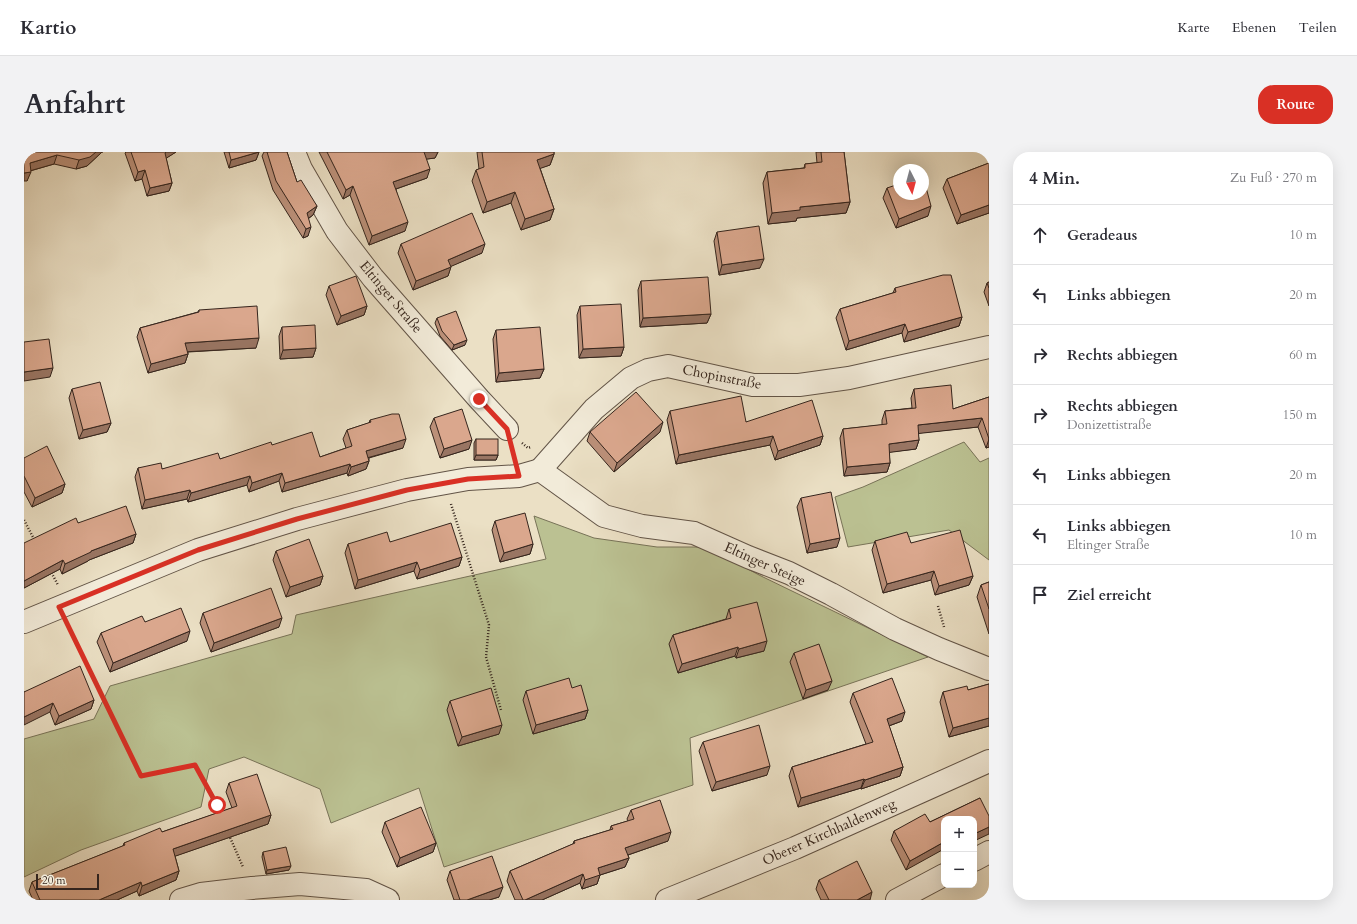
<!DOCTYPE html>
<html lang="de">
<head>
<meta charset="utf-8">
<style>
	body { margin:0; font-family:Cardo,serif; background:#f2f2f3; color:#2b2b33 }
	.controls { position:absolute; right:12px; bottom:12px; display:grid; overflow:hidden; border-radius:8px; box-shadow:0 4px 16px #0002 }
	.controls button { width:36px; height:36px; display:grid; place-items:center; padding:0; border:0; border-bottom:1px solid #e1e1e2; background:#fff; color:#2b2b33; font:20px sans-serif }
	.compass { position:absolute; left:869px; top:12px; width:36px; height:36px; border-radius:50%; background:#fff; box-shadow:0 4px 16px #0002; rotate:174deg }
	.scale { position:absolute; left:12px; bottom:10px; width:63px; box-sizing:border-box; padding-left:4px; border:2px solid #35251d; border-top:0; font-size:11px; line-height:14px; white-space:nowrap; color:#35251d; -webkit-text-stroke:3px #f2ebd9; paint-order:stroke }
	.stop { position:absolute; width:12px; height:12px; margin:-9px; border:3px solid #d93025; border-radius:50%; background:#fff }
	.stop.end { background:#d93025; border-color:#fff; box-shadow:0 1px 4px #0008 }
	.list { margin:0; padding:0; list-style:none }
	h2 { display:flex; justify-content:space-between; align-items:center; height:52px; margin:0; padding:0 16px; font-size:17px }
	h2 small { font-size:13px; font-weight:400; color:#7c7c81 }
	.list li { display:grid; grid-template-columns:26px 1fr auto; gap:12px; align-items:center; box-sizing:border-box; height:60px; padding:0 16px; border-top:1px solid #e1e1e2 }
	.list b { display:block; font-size:15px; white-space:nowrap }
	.list p { margin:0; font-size:13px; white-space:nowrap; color:#7c7c81 }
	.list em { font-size:13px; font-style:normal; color:#7c7c81 }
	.icon { flex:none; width:22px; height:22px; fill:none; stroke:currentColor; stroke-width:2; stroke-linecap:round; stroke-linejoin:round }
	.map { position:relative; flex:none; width:965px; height:748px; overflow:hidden; border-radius:16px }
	header { display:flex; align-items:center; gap:24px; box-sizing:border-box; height:56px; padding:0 20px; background:#fff; border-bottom:1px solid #e1e1e2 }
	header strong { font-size:19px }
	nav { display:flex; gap:22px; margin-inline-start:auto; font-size:14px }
	.intro { display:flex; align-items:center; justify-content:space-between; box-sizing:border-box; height:96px; padding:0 24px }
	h1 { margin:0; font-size:28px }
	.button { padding:10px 18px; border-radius:16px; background:#d93025; color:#fff; font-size:14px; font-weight:700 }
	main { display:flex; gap:24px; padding:0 24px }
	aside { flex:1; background:#fff; border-radius:16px; box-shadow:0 4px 16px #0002 }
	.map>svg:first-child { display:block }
	.green { fill:#bbc192; stroke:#787358 }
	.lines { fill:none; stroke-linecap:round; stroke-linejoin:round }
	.minor-casing { stroke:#625447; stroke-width:24 }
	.path { stroke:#35251d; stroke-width:2.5; stroke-dasharray:1 2; stroke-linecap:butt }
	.minor { stroke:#f2ebd9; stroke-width:22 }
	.wall { fill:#bb9079; stroke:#35251d }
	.shaded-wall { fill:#997563; stroke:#35251d }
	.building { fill:#daa78d; stroke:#35251d }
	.route { stroke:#d93025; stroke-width:5 }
	.labels { text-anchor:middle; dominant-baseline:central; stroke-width:3; stroke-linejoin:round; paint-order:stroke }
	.street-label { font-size:14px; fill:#35251d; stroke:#f2ebd9 }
</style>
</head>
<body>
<header>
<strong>Kartio</strong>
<nav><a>Karte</a><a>Ebenen</a><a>Teilen</a></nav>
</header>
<div class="intro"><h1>Anfahrt</h1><a class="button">Route</a></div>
<main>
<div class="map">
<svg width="965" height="748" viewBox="0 0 965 748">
	<rect width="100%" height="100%" fill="#ebe0c5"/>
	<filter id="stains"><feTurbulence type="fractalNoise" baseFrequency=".005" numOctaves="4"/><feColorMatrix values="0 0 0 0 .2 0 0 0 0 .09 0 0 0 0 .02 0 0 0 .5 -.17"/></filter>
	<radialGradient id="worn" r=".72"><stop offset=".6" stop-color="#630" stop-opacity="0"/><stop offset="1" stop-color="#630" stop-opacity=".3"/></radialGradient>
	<!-- green -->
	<g class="green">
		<path d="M940 290 956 310 965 306V408L925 378 824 395 811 345 839 335Z"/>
		<path d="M510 364 570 386 633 395H682L737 424 904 505 666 586 669 633 420 715 395 636 307 671 296 637 220 605 185 617 177 655 57 698 0 725V587L70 567 86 534 268 482 272 463 522 407Z"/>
	</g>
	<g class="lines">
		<defs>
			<g id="minor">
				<path d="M270 0 277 17 313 79 349 126 455 247 483 277"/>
				<path d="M516 318 580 364 618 374 670 381 724 405 765 421 807 442 871 477 915 497 965 517"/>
				<path d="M516 318 570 257 607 226 624 218 644 214 729 233H775L825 226 965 195"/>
				<path d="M0 470 174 398 273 367 383 338 444 327 495 324 516 318"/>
				<path d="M950 708 965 700"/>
				<path d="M157 748 177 742 228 736 276 732 342 738 364 748"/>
				<path d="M643 748 771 696 965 609"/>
				<path d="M873 748 920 723"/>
			</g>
		</defs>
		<!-- minor casing -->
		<use href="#minor" class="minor-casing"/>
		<!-- path -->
		<g class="path">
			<path d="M498 291 504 296 507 295"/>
			<path d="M427 352 465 473 462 505 477 558"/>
			<path d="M0 368 11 389"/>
			<path d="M26 418 34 433"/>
			<path d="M914 454 920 475"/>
			<path d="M44 474 117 624 171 613 197 663"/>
			<path d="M205 683 219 715"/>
		</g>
		<!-- minor -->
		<use href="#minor" class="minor"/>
	</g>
	<!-- wall -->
	<g class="wall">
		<path d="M0 0H78L63 14 52 17 30 12 6 19 3 29Z"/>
		<path d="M102 0H152L142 6 148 31 145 39 123 44 118 27 111 29 101 1Z"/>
		<path d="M200 0H235L232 8 205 16Z"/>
		<path d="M240 0H263L273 30 293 54 289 63 284 67V84L279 86 249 38 238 4Z"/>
		<path d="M295 0H414L411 6 402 7 403 26 372 37 381 79 345 93 326 43 319 47Z"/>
		<path d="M453 0H530V2L526 13 516 16 530 57 526 68 497 78 487 51 459 61 448 29 452 18 455 17Z"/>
		<path d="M792 0H820L826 50 822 61 773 66 772 69 744 72 739 31 743 20 780 16 781 12 793 11Z"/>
		<path d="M965 11V61L933 72 919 36 923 27Z"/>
		<path d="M863 36 904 64 872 76 859 46Z"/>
		<path d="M693 80 736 116 695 123 690 89Z"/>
		<path d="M377 92 458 101 427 114 424 124 389 138 374 101Z"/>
		<path d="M617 129 687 162 683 171 616 175 614 138Z"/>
		<path d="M965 130V154L960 140 963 131Z"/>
		<path d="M305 134 343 154 340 163 313 173 302 143Z"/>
		<path d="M871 136 938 165 935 174 880 190 878 181 822 198 812 166 816 157 869 141Z"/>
		<path d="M556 154 600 195 597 204 555 206 553 163Z"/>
		<path d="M175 158 232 196 164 200V202L161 211 124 221 113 185 116 176 174 160Z"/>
		<path d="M413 166 441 193 428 198 416 184 411 171Z"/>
		<path d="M258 175 292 196 289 205 256 207 255 184Z"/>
		<path d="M472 178 520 217 516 226 472 230 469 187Z"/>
		<path d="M48 237 87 271 83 280 55 287 45 246Z"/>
		<path d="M890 237 929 257 965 245V295L962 296 954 275 894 281 895 288 892 297 865 300 866 311 863 320 820 324 816 286 819 277 858 273V268L861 259 888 256 887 246Z"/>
		<path d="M646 259 722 270 799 284 796 293 751 308 746 293 652 312 643 268Z"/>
		<path d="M410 266 445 297 416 306 406 275Z"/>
		<path d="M346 268 379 296 345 306V309L342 317 324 324 323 321 258 340 255 329 225 340 223 333 164 350 163 347 118 357 111 325 114 316 138 317 196 307 248 293 296 305 322 296 319 287 323 278 345 271Z"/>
		<path d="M566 280H636L590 320 563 289Z"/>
		<path d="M452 287 474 303 472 308H450V291Z"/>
		<path d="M0 306 41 332 38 341 8 355 0 340Z"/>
		<path d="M777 346 813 395 783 401 773 355Z"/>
		<path d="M471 369 509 392 506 402 476 410 468 378Z"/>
		<path d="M54 371 112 382 109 391 65 408 64 409 38 422 36 417 0 436Z"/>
		<path d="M851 389 887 391 949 424 945 433 911 443 907 428 859 441 848 398Z"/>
		<path d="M366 390 438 405 435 414 393 427 390 419 331 437 321 401 324 392Z"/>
		<path d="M252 399 299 424 296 433 262 445 249 408Z"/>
		<path d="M965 430V482L953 445 957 433Z"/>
		<path d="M705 457 740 499 712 506 711 504 654 521 645 492 649 483 702 467Z"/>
		<path d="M179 461 255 475 187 500 176 471Z"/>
		<path d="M121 470 163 489 86 520 73 490 77 481Z"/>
		<path d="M770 501 804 538 779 547 766 510Z"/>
		<path d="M965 532V574L925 585 916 550 919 540 944 538Z"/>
		<path d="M548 536 564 558 561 567 509 582 499 548 502 539Z"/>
		<path d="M0 540 70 548 67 557 31 573 26 560Z"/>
		<path d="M829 541 878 569 865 574 879 615 876 624 837 637V636L774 655 765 624 768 615 842 592 826 550Z"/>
		<path d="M426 549 475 582 434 594 423 558Z"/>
		<path d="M679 590 743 623 688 639 675 599Z"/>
		<path d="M205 631 247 663 244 672 151 704 155 719 152 728 115 744 113 739 93 748H9L5 739 8 730 99 694 100 691 138 680 208 656 202 640Z"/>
		<path d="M956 646 950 667 882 718 867 688 870 679 906 670Z"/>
		<path d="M607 658 644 689 604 703 605 706 601 715 576 723 573 732 558 737 556 731 518 748H491L483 729 486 719 549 692 550 689 586 678 587 674 604 669 603 667Z"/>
		<path d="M361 670 412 691 409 700 373 715 358 680Z"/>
		<path d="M239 700 265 718 242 722 238 705Z"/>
		<path d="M426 719 475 745 465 748H430L423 728Z"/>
		<path d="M795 728 846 748H797L792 737Z"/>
	</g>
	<!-- shaded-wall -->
	<g class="shaded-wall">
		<path d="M72 0H79H78L63 14 52 17 55 8Z"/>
		<path d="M142 0H152L138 9 141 1Z"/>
		<path d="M235 0 232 8 205 16 207 8Z"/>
		<path d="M399 0H414L411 6 396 8Z"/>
		<path d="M530 2 526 13 509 19 513 8Z"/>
		<path d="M33 3 30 12 2 20 6 11Z"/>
		<path d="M406 17 403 26 366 39 369 30Z"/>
		<path d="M121 18 118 27 111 29 114 20Z"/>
		<path d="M7 20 3 29H0V21Z"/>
		<path d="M148 31 145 39 123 44 126 36Z"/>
		<path d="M329 34 326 43 319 47 322 38Z"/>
		<path d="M491 40 487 51 459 61 463 50Z"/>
		<path d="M826 50 822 61 773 66 772 69 744 72 748 61 776 55Z"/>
		<path d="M965 53V61L933 72 937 63Z"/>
		<path d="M293 54 289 63 279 70 283 61Z"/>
		<path d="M907 54 904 64 872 76 875 67Z"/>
		<path d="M530 57 526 68 497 78 501 67Z"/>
		<path d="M384 70 381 79 345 93 348 84Z"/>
		<path d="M287 75 284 84 279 86 282 77Z"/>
		<path d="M461 92 458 101 421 117 424 108Z"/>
		<path d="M740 107 736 116 695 123 698 113Z"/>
		<path d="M427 115 424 124 389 138 392 129Z"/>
		<path d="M343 154 340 163 313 173 317 164Z"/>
		<path d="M687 162 683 171 616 175 619 166Z"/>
		<path d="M938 165 935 174 880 190 884 180Z"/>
		<path d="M881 172 878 181 822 198 825 189Z"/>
		<path d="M235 186 232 196 158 200 161 191Z"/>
		<path d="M443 188 441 193 428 198 430 193Z"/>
		<path d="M600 195 597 204 555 206 559 197Z"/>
		<path d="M292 196 289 205 256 207 259 198Z"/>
		<path d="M164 202 161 211 124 221 127 212Z"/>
		<path d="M29 216 26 225 0 229V220Z"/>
		<path d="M520 217 516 226 472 230 475 221Z"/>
		<path d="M958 266 954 275 890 282 894 273Z"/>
		<path d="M639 270 636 280 590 320 593 311Z"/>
		<path d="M87 271 83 280 55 287 59 278Z"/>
		<path d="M749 284 746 293 652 312 655 303Z"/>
		<path d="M799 284 796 293 751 308 754 299Z"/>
		<path d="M382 287 379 296 339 307 342 299Z"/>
		<path d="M965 287V295L962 296Z"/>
		<path d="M448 288 445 297 416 306 420 297Z"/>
		<path d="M895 288 892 297 861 301 865 292Z"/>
		<path d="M452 303H474L472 308H450Z"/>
		<path d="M345 309 342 317 324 324 327 315Z"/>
		<path d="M866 311 863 320 820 324 823 315Z"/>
		<path d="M326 312 323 321 258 340 261 331Z"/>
		<path d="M258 321 255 329 225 340 228 331Z"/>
		<path d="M226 324 223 333 164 350 167 341Z"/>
		<path d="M41 332 38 341 8 355 11 346Z"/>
		<path d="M166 338 163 347 118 357 121 348Z"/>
		<path d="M112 382 109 391 65 408 64 409 38 422 41 412 67 399Z"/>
		<path d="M816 386 813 395 783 401 786 392Z"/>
		<path d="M509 392 506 402 476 410 480 401Z"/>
		<path d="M438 405 435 414 393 427 396 418Z"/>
		<path d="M39 408 36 417 0 436V429Z"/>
		<path d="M393 410 390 419 331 437 334 428Z"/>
		<path d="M910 419 907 428 859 441 863 432Z"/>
		<path d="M299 424 296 433 262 445 266 435Z"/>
		<path d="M949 424 945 433 911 443 915 434Z"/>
		<path d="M258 466 255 475 187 500 190 491Z"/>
		<path d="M166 479 163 489 86 520 89 511Z"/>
		<path d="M743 489 740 499 712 506 715 497Z"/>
		<path d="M714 495 711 504 654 521 658 512Z"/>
		<path d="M808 529 804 538 779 547 782 538Z"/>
		<path d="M70 548 67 557 31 573 35 564Z"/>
		<path d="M29 551 26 560 0 573V565Z"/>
		<path d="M564 558 561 567 509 582 512 573Z"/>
		<path d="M881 560 878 569 859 576 863 567Z"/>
		<path d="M965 566V574L925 585 929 576Z"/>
		<path d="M478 573 475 582 434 594 438 585Z"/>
		<path d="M746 614 743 623 688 639 692 630Z"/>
		<path d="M879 615 876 624 837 637 841 628Z"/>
		<path d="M840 627 837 636 774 655 777 646Z"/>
		<path d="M247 663 244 672 146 706 149 697Z"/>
		<path d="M965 675V682L950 689V682Z"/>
		<path d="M647 680 644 689 598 705 601 696Z"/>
		<path d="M920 690V697L882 718 886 709Z"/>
		<path d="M412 691 409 700 373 715 376 706Z"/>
		<path d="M605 706 601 715 576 723 573 732 558 737 561 728 574 716Z"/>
		<path d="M267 714 265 718 242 722 243 718Z"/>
		<path d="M155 719 152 728 115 744 118 734Z"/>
		<path d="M559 722 556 731 518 748H501Z"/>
		<path d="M117 730 113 739 93 748H75Z"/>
		<path d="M479 735 475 745 465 748H443Z"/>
		<path d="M848 740 846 748H833Z"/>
	</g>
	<!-- building -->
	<g class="building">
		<path d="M0 0H72L66 5 55 8 33 3 6 11 7 20 0 21Z"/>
		<path d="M107 0H142L141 1 148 31 126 36 121 18 114 20Z"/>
		<path d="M205 0H235L207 8Z"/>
		<path d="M243 0H263L273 30 277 28 293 54 283 61 287 75 282 77 252 29Z"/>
		<path d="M303 0H400L406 17 369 30 384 70 348 84 329 34 322 38Z"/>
		<path d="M458 0H530V2L513 8 530 57 501 67 491 40 463 50 452 18 460 15Z"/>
		<path d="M797 0H820L826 50 776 55V58L748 61 743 20 781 16V12L798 10Z"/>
		<path d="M965 11V53L937 63 923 27Z"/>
		<path d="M899 24 907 54 875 67 863 36 875 32V42H899Z"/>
		<path d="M448 61 461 92 424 108 427 115 392 129 377 92Z"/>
		<path d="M735 74 740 107 698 113 693 80Z"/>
		<path d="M919 123H927L938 165 884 180 881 172 825 189 816 157 872 140 871 136Z"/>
		<path d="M332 124 343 154 317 164 305 134Z"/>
		<path d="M684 125 687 162 619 166 617 129Z"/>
		<path d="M965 130V136L963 131Z"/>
		<path d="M597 152 600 195 559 197 556 154Z"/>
		<path d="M233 154 235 186 161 191 164 202 127 212 116 176 175 160V158Z"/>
		<path d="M432 159 443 188 430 193 418 179 413 166Z"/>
		<path d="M291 173 292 196 259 198 258 175Z"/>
		<path d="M516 175 520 217 475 221 472 178Z"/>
		<path d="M25 187 29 216 0 220V190Z"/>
		<path d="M76 230 87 271 59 278 48 237Z"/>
		<path d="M927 233 929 257 965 245V287L958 266 894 273 895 288 865 292 866 311 823 315 819 277 863 272 861 259 892 256 890 237Z"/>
		<path d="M612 240 639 270 593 311 566 280Z"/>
		<path d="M717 244 722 270 788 248 799 284 754 299 749 284 655 303 646 259Z"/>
		<path d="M438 257 448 288 420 297 410 266Z"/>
		<path d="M368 262H375L382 287 342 299 345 309 327 315 326 312 261 331 258 321 228 331 226 324 167 341 166 338 121 348 114 316 137 311 138 317 194 301 196 307 247 290 248 293 288 280 296 305 328 294 323 278 347 270 346 268Z"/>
		<rect x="452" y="287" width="22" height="16"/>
		<path d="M23 294 41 332 11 346 0 324V306Z"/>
		<path d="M807 340 816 386 786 392 777 346Z"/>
		<path d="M102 354 112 382 67 399V400L41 412 39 408 0 429V391L52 366 54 371Z"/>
		<path d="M501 361 509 392 480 401 471 369Z"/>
		<path d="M427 371 438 405 396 418 393 410 334 428 324 392 363 380 366 390Z"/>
		<path d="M936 378 949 424 915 434 910 419 863 432 851 389 883 380 887 391Z"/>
		<path d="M285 387 299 424 266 435 252 399Z"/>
		<path d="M965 430V457L957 433Z"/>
		<path d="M247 436 258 466 190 491 179 461Z"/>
		<path d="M733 450 743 489 715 497 714 495 658 512 649 483 707 466 705 457Z"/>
		<path d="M157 456 166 479 89 511 77 481 118 464 121 470Z"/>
		<path d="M795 492 808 529 782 538 770 501Z"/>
		<path d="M56 514 70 548 35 564 29 551 0 565V540Z"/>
		<path d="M545 526 548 536 557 533 564 558 512 573 502 539Z"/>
		<path d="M868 526 881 560 863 567 879 615 841 628 840 627 777 646 768 615 849 590 829 541Z"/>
		<path d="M965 532V566L929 576 919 540 943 534 944 538Z"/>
		<path d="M467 536 478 573 438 585 426 549Z"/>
		<path d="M735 573 746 614 692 630 679 590Z"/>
		<path d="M233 622 247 663 149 697 155 719 118 734 117 730 75 748H16L8 730 101 693 100 691 136 676 138 680 213 654 205 631Z"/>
		<path d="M956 646 965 664V675L950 682V667H920V690L886 709 870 679 901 662 906 670Z"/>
		<path d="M636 648 647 680 601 696 605 706 574 716 576 723 561 728 559 722 501 748H499L486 719 551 691 550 689 589 677 587 674 610 667 607 658Z"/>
		<path d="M397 655 412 691 376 706 361 670Z"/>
		<path d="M262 695 267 714 243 718 239 700Z"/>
		<path d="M468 704 479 735 443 748H436L426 719Z"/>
		<path d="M833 709 848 740 833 748H805L795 728Z"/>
	</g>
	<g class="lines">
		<!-- route -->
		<path class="route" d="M193 653 171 613 117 624 35 455 174 398 273 367 383 338 444 327 495 324 483 277 455 247"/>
	</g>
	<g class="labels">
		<!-- street labels -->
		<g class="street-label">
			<text transform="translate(367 145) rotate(50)">Eltinger Straße</text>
			<text transform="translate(698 225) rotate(11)">Chopinstraße</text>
			<text transform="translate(741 412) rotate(24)">Eltinger Steige</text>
			<text transform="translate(805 680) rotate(-24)">Oberer Kirchhaldenweg</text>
		</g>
	</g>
	<rect width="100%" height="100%" filter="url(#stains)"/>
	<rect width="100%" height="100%" fill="url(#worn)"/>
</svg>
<div class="controls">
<button>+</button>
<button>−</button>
</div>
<svg class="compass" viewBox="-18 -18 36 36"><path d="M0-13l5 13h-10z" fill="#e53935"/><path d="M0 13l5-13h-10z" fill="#7c7c81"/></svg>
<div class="scale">20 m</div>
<div class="stop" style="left:193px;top:653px"></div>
<div class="stop end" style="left:455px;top:247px"></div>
</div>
<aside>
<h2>4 Min.<small>Zu Fuß · 270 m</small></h2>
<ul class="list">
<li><svg class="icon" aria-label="ahead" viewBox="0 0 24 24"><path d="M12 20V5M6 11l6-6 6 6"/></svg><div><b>Geradeaus</b></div><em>10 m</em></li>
<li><svg class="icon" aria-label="left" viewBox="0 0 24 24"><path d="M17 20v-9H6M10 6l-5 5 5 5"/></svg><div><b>Links abbiegen</b></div><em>20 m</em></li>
<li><svg class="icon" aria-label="right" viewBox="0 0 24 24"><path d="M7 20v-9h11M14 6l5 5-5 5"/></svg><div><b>Rechts abbiegen</b></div><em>60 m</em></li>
<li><svg class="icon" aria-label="right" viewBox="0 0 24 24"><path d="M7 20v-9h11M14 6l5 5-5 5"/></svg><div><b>Rechts abbiegen</b><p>Donizettistraße</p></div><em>150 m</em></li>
<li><svg class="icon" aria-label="left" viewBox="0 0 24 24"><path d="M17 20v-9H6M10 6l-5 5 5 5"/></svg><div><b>Links abbiegen</b></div><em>20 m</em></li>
<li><svg class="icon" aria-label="left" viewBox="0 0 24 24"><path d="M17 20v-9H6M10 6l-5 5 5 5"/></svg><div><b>Links abbiegen</b><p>Eltinger Straße</p></div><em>10 m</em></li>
<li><svg class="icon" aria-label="arrive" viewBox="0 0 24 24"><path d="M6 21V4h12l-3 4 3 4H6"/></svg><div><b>Ziel erreicht</b></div></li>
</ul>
</aside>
</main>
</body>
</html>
